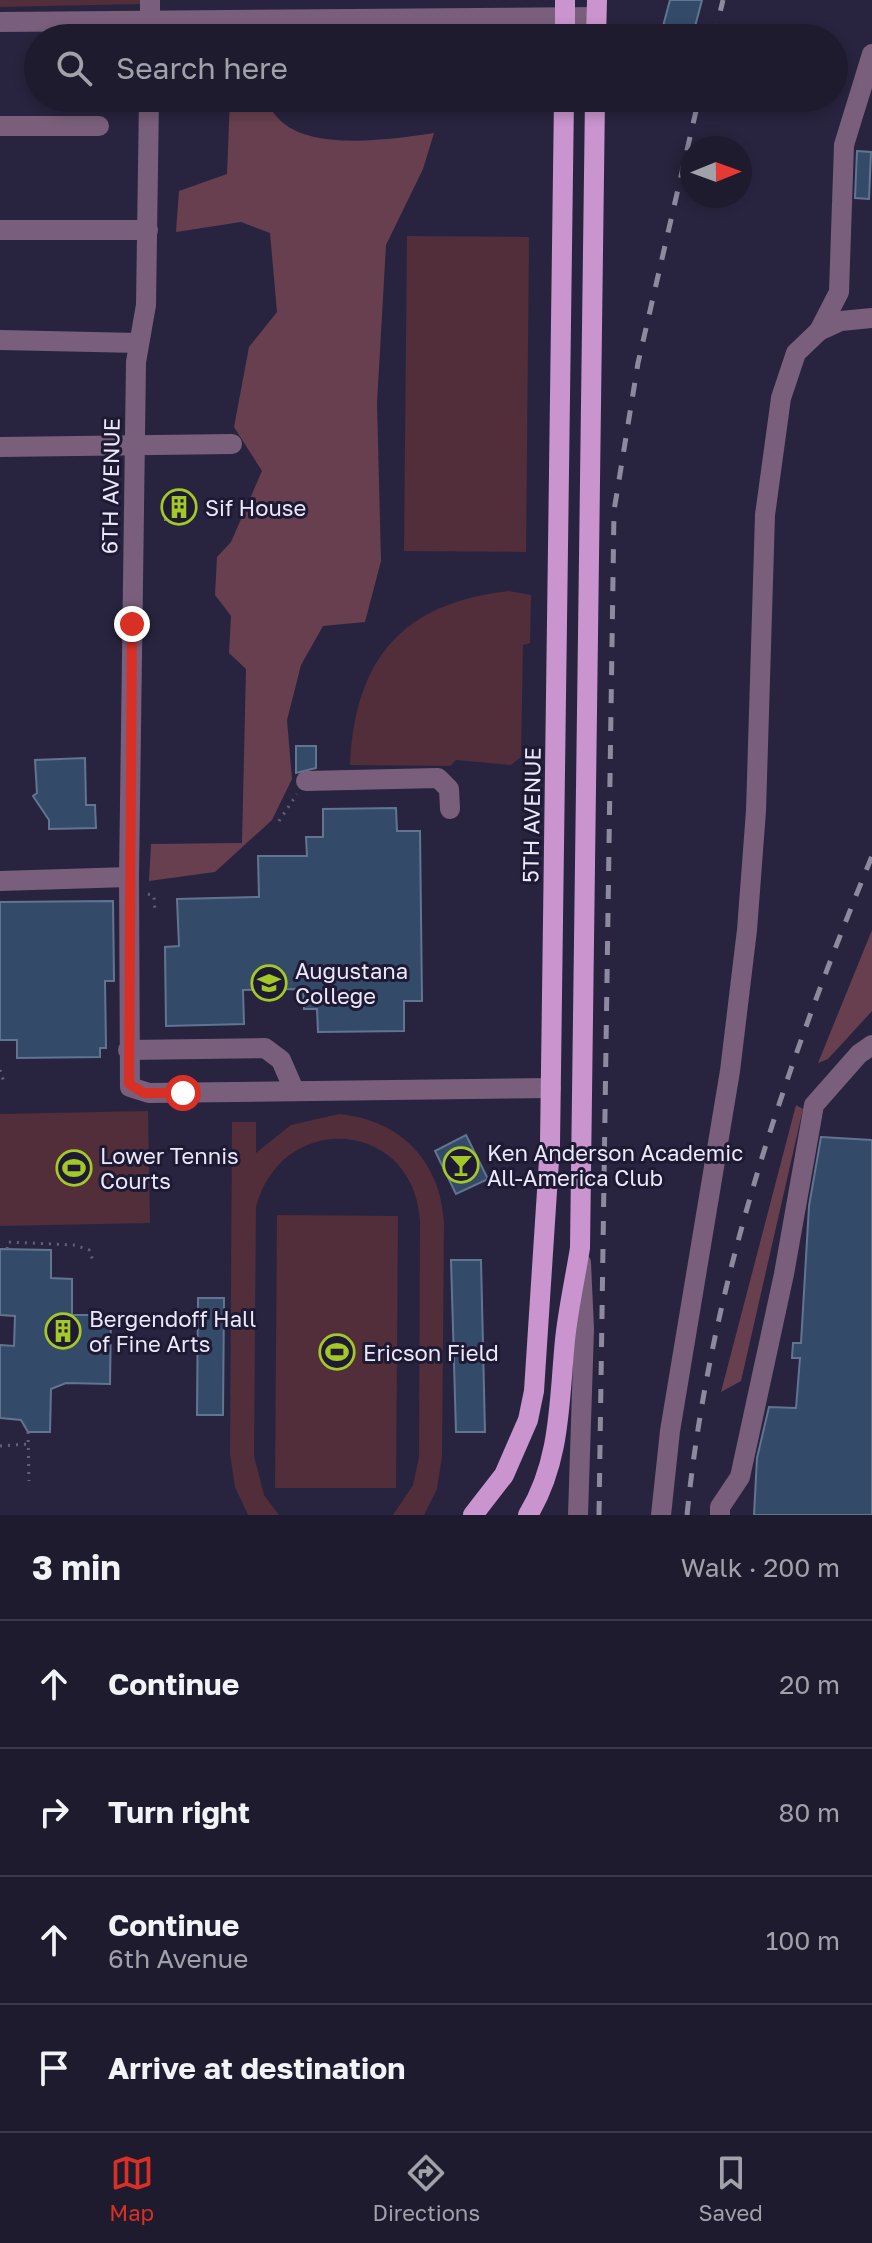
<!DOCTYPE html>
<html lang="en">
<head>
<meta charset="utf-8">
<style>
	body { margin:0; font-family:"Golos Text",sans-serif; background:#2b283b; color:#f1f3f6 }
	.compass { position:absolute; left:680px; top:136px; width:72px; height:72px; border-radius:50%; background:#1e1b2f; box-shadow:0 4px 12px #0003; rotate:89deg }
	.stop { position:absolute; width:24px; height:24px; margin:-18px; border:6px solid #d93025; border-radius:50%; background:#fff }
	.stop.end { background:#d93025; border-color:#fff; box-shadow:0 2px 8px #0008 }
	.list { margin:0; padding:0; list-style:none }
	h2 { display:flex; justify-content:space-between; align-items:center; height:104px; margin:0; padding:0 32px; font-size:34px }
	h2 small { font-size:26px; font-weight:400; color:#a1a1aa }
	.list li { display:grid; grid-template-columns:52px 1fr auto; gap:24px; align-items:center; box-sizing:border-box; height:128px; padding:0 32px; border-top:2px solid #3c394b }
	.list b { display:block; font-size:30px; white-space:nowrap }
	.list p { margin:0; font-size:26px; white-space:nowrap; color:#a1a1aa }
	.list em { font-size:26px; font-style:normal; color:#a1a1aa }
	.icon { flex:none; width:44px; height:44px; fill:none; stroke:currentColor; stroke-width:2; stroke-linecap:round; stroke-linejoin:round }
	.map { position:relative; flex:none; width:872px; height:1515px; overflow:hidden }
	.search { position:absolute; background:#1e1b2f; box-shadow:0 4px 12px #0003; left:24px; right:24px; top:24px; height:88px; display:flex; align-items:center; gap:20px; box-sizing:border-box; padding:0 28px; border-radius:44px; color:#a1a1aa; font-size:30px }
	.sheet { height:616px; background:#1e1b2f }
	nav { display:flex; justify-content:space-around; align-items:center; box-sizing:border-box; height:112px; border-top:2px solid #3c394b; background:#1e1b2f; font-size:22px; color:#a1a1aa }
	nav a { display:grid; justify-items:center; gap:4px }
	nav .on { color:#d93025 }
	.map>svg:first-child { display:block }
	.green { fill:#512e3a }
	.forest { fill:#683f4e }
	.building { fill:#344a69; stroke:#617590; stroke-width:2 }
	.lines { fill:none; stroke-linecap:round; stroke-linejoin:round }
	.path { stroke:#646079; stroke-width:3; stroke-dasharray:2 6; stroke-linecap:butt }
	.minor { stroke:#795f7b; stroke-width:20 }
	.major { stroke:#ca94ce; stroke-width:20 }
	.rail { stroke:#8d8aa0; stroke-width:5; stroke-dasharray:14 14; stroke-linecap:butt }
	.route { stroke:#d93025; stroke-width:10 }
	.labels { text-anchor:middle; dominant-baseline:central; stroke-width:6; stroke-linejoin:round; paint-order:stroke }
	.street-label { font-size:22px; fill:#eae8fa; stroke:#1f1a34 }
	.poi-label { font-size:22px; fill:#eae8fa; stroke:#1f1a34; text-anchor:start }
</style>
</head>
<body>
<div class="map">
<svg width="872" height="1515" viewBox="0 0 872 1515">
	<rect width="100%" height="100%" fill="#28243f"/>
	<!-- green -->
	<g class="green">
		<path d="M0 0H144V4L0 7Z"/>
		<path d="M407 236 529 237 526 552 404 551Z"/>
		<path d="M509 591 531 595 530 643 523 645 521 757 511 765 456 760 450 766 350 765C355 659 402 603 509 591Z"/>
		<path d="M148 1111 150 1223 0 1226V1114Z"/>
		<path d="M339 1114C400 1120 440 1160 444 1222L442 1456 437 1489 424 1515H393L413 1485 419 1457 420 1221C414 1119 282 1109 256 1207L254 1456 264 1495 279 1515H248L235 1487 230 1454 232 1122H256V1153L291 1125Z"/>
		<path d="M277 1215 398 1216 396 1488H275Z"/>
	</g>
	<!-- forest -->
	<g class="forest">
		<path d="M230 98H263C269 106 275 116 282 122 315 151 394 139 434 133L423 169 386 245 377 403 381 561 365 622 323 626 301 665 287 720 292 779 272 820 215 872 149 881 151 844 242 843 246 669 229 653 231 616 215 595 217 557 231 542 262 471 234 427 249 347 277 312 270 233 241 222 176 232 179 191 227 174Z"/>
		<path d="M872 930V1011L828 1059 818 1063Z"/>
		<path d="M796 1105 803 1109 741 1381 721 1392Z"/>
	</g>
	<!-- building -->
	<g class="building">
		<path d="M670 0H702L692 38 662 30Z"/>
		<path d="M857 151 871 152 869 199 855 198Z"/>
		<path d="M165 499H189L190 520H165Z"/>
		<path d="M296 746H316V768L296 773Z"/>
		<path d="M85 758 86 805H95L96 828 49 829V820L33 796 37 793 35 760Z"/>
		<path d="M396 808 397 831H420L422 1001H404V1031L318 1032 317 1009H304L303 989 243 990 244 1024 166 1026 165 947 179 946 177 899 259 897 258 856H307L306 837H323V809Z"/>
		<path d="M113 901 114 981H105L106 1048H100V1057L17 1058V1040H0V902Z"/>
		<path d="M466 1135 488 1179 456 1194 435 1151Z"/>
		<path d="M821 1137 872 1140V1515H754L757 1458 769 1407 796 1408 800 1358H792L793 1343H801L809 1206Z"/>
		<path d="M0 1249 51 1250V1278L72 1279V1315H111L110 1384 66 1383 51 1389 50 1432H28L21 1420 0 1418V1345L14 1346 15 1316 0 1315Z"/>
		<path d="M451 1260H481L485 1432H456Z"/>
		<path d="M198 1298H224L223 1415H197Z"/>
	</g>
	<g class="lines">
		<!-- path -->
		<g class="path">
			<path d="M279 821 297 794"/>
			<path d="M148 894 154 896 155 911"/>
			<path d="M0 1070 4 1082"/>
			<path d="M7 1249 8 1242 75 1245 89 1250 94 1263"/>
			<path d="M28 1432 29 1481"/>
			<path d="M0 1446 28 1444"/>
		</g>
		<!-- minor -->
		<g class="minor">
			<path d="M0 22 596 17"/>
			<path d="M150 38V0"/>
			<path d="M149 98 146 305 136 362 129 877 130 1087 149 1093 551 1088"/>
			<path d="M0 126H99"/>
			<path d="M0 230H148"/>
			<path d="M819 331 839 292 844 145 872 54"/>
			<path d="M0 340 139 343"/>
			<path d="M0 447 232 444"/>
			<path d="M306 781 438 778 449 789 450 809"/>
			<path d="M0 881 129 877"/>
			<path d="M128 1050 265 1048 281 1060 294 1090"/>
			<path d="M578 1515 584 1329 581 1263"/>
			<path d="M661 1515 670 1431 730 1071 747 930 756 811 765 515 781 398 796 353 819 331 841 321 872 318"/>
			<path d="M720 1515V1507L740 1477 784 1274 814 1105 859 1054 872 1045"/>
		</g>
		<!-- major -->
		<g class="major">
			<path d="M565 38V0"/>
			<path d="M596 38 597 0"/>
			<path d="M473 1515 504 1475 528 1420 534 1391 550 1145 564 98"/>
			<path d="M528 1515C561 1461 559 1401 565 1340 568 1310 575 1279 580 1248L595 98"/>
		</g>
		<!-- rail -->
		<g class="rail">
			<path d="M714 38 723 0"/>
			<path d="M599 1515 614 511 638 363 699 98"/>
			<path d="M687 1515C710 1285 785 1069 872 856"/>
		</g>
	</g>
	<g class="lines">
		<!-- route -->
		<path class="route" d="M132 624 129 1084 144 1093H183"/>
	</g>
	<!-- icons -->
	<defs>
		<symbol id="building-ring" viewBox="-11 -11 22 22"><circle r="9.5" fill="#1f1a34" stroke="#a4c825" stroke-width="1.5"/><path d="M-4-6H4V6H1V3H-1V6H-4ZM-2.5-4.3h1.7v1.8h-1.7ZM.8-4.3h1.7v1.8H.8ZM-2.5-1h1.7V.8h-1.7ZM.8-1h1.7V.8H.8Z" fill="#a4c825"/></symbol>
		<symbol id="university-ring" viewBox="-11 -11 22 22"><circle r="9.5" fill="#1f1a34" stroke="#a4c825" stroke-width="1.5"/><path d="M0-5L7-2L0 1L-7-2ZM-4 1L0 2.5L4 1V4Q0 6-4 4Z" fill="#a4c825"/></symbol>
		<symbol id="bar-ring" viewBox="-11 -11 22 22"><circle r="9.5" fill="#1f1a34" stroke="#a4c825" stroke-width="1.5"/><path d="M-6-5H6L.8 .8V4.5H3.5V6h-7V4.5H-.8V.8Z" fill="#a4c825"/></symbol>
		<symbol id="stadium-ring" viewBox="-11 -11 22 22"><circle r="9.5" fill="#1f1a34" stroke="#a4c825" stroke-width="1.5"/><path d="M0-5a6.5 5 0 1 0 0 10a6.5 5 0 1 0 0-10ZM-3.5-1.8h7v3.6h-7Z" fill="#a4c825"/></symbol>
	</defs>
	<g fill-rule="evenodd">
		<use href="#building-ring" x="159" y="487" width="40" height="40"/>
		<use href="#university-ring" x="249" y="963" width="40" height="40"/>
		<use href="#bar-ring" x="441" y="1145" width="40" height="40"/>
		<use href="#stadium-ring" x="54" y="1148" width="40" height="40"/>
		<use href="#building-ring" x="43" y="1311" width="40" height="40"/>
		<use href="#stadium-ring" x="317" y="1332" width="40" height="40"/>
	</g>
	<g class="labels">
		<!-- street labels -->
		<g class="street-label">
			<text transform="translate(110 486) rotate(-89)">6TH AVENUE</text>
			<text transform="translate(531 815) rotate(-89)">5TH AVENUE</text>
		</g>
		<!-- poi labels -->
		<g class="poi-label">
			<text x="205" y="507">Sif House</text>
			<text x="295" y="970">Augustana<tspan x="295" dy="25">College</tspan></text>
			<text x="487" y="1152">Ken Anderson Academic<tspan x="487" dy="25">All-America Club</tspan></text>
			<text x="100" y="1155">Lower Tennis<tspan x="100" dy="25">Courts</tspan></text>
			<text x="89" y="1318">Bergendoff Hall<tspan x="89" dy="25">of Fine Arts</tspan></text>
			<text x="363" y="1352">Ericson Field</text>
		</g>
	</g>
</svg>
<svg class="compass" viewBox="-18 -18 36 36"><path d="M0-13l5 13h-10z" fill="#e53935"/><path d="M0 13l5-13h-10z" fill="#a1a1aa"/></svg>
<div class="stop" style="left:183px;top:1093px"></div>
<div class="stop end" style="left:132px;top:624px"></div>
<div class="search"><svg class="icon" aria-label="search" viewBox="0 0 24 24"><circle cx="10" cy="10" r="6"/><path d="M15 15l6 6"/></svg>Search here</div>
</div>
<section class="sheet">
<h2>3 min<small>Walk · 200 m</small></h2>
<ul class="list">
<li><svg class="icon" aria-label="ahead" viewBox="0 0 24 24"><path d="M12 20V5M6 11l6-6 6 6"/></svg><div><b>Continue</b></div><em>20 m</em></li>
<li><svg class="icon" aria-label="right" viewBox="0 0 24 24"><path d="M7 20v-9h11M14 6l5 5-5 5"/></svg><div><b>Turn right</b></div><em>80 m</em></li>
<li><svg class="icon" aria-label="ahead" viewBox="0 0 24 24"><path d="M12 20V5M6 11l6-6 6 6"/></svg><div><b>Continue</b><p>6th Avenue</p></div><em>100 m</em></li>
<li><svg class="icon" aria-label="arrive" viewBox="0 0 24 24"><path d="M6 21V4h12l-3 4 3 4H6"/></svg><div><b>Arrive at destination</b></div></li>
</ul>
</section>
<nav>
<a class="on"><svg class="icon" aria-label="map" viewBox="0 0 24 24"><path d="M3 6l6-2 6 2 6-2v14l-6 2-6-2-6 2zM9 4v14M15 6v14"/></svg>Map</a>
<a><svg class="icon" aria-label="directions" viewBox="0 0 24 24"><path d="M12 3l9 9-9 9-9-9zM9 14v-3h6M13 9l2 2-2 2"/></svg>Directions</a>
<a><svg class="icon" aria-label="saved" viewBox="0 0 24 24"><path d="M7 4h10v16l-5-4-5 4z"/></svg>Saved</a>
</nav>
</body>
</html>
